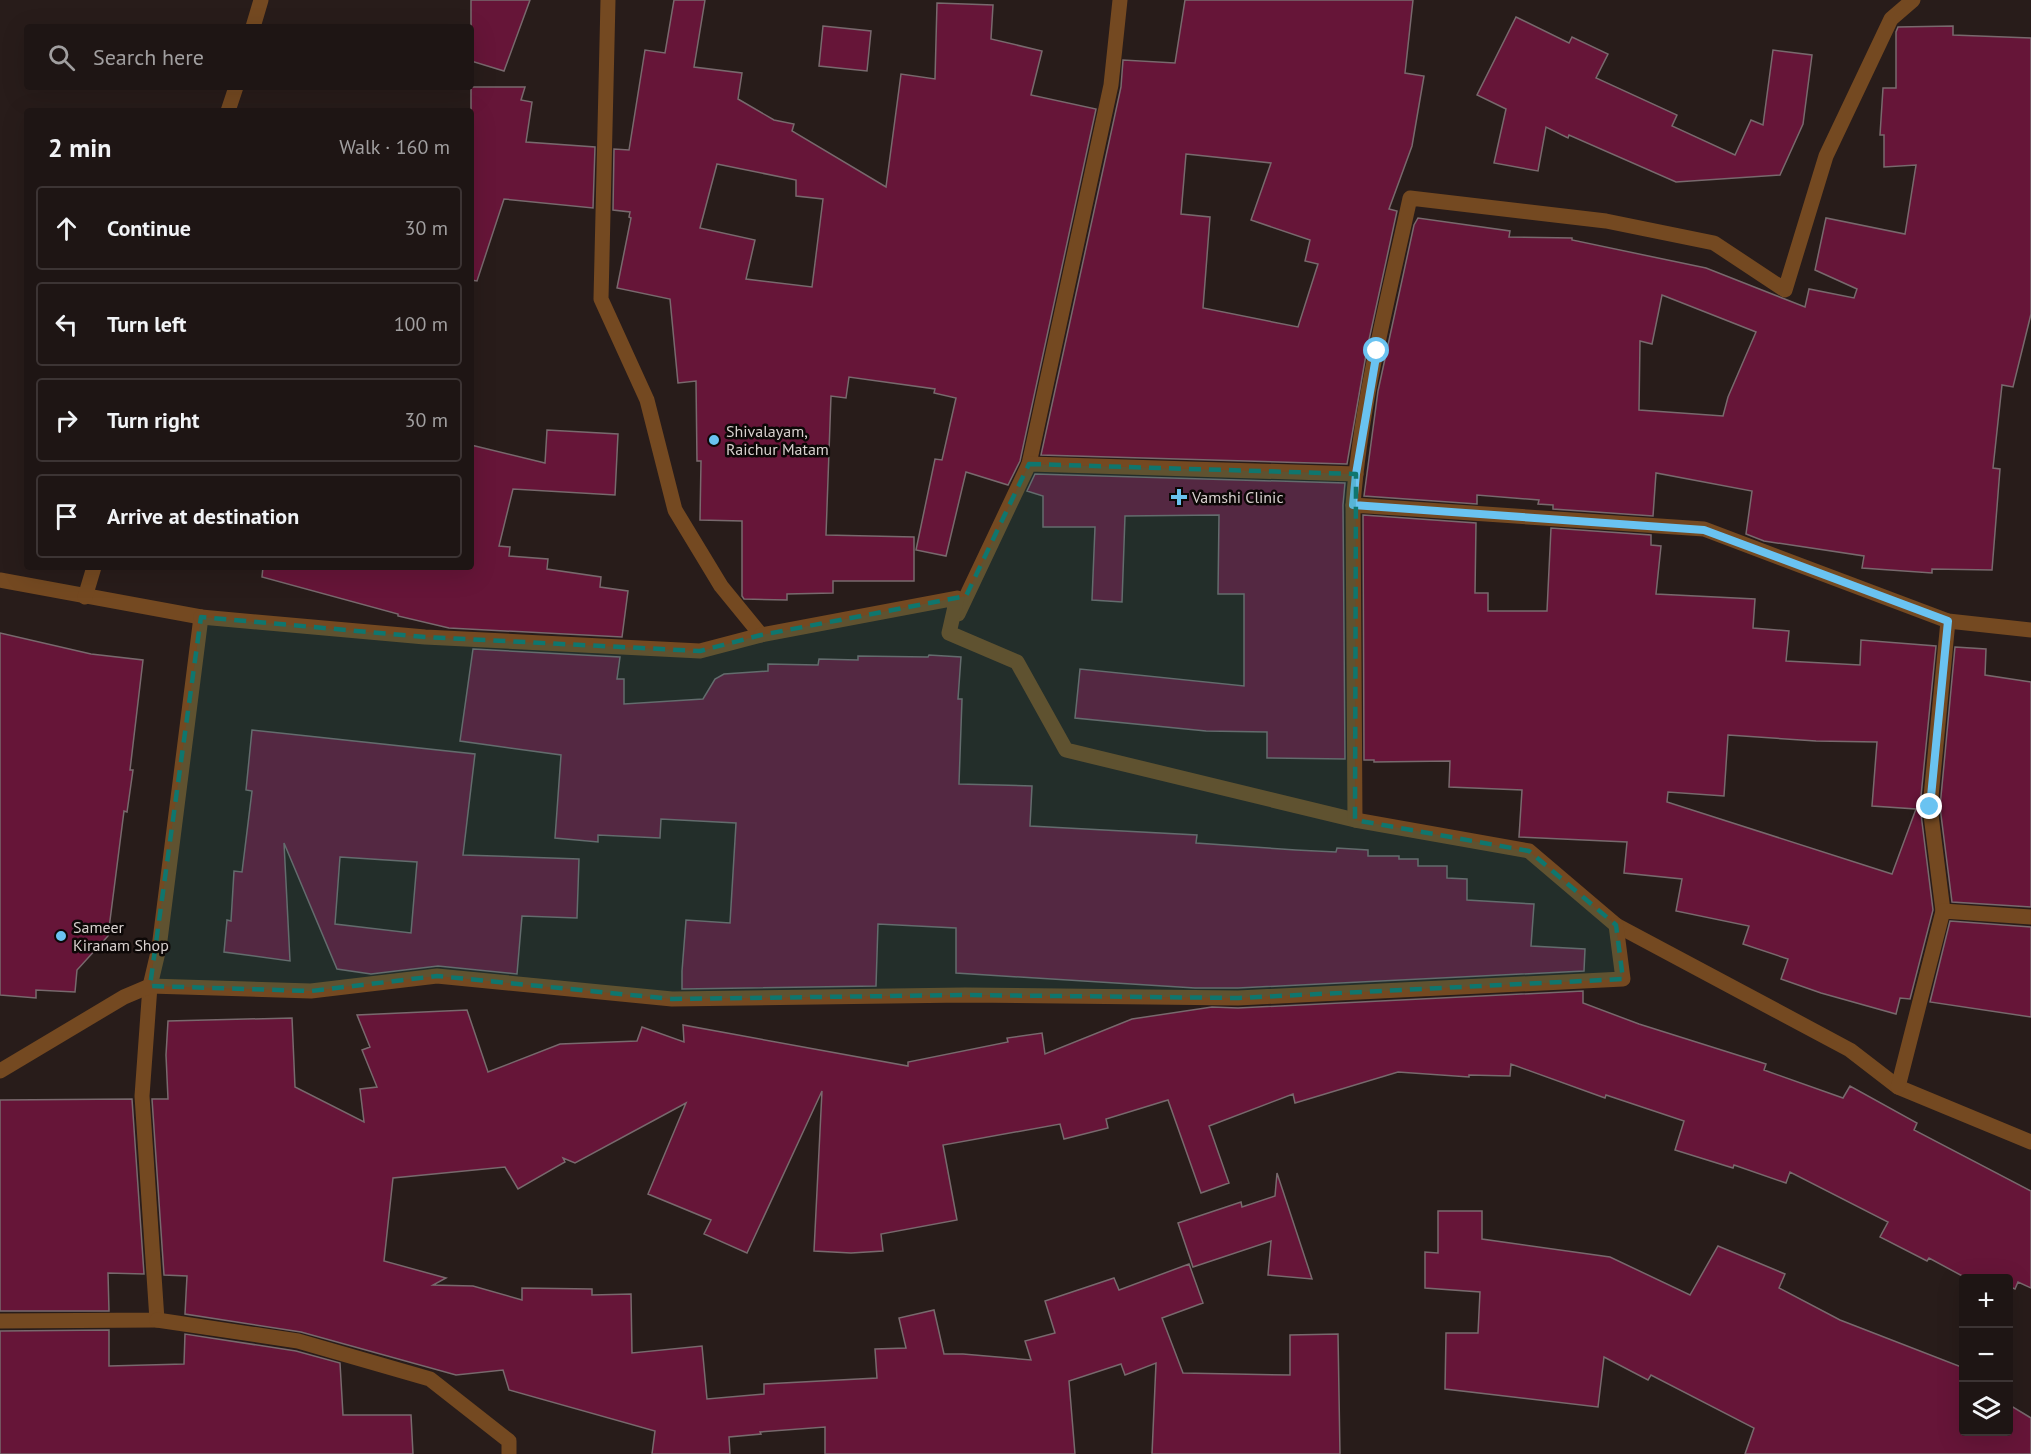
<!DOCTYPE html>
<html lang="en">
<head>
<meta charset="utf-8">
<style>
	body { margin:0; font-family:"PT Sans",sans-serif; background:#261e1d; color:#f1f3f6 }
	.controls { position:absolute; right:18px; bottom:18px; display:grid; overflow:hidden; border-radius:6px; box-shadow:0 6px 24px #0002 }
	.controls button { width:54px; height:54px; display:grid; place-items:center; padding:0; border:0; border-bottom:2px solid #3c3434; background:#1e1514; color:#f1f3f6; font:30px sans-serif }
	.stop { position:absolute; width:18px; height:18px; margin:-14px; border:4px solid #6ac3f1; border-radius:50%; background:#fff }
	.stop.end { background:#6ac3f1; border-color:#fff; box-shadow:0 2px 6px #0008 }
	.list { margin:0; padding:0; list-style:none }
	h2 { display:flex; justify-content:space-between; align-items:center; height:78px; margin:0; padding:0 24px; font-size:26px }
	h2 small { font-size:20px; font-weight:400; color:#a19fa0 }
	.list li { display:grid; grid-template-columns:39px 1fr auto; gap:18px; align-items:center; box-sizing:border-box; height:84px; margin:0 12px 12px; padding:0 12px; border:2px solid #3c3434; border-radius:6px }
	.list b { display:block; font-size:22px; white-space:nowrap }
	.list em { font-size:20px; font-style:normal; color:#a19fa0 }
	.icon { flex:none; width:33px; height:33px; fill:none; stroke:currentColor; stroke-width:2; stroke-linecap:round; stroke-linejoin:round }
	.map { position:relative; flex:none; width:2031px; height:1454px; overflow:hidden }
	.search { position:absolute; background:#1e1514; box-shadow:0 6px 24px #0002; left:24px; top:24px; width:450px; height:66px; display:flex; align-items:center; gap:15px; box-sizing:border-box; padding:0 21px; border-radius:6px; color:#a19fa0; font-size:22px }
	.panel { position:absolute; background:#1e1514; box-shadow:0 6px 24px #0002; left:24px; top:108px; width:450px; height:462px; border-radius:6px }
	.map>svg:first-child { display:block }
	.building { fill:#661538; stroke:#78696d; stroke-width:1.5; fill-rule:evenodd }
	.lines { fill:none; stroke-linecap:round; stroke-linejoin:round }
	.street { stroke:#744921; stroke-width:15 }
	.route { stroke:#6ac3f1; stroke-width:8 }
	.marked { fill:#0f766e; fill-opacity:0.2; stroke:#0f766e; stroke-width:4.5; stroke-dasharray:12 8; stroke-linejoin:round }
	.poi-dot { fill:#6ac3f1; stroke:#0d0807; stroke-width:2 }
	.labels { text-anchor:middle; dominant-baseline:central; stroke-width:5; stroke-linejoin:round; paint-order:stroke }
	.poi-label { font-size:16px; fill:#d8d0ce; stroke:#0d0807; text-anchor:start }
</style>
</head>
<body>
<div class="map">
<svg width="2031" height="1454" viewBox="0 0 2031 1454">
	<rect width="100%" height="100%" fill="#281c1a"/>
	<!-- building -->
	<g class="building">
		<path d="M471 0H530L504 71 471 61Z"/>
		<path d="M674 0H705L694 67 742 73 738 99 774 120 794 124 792 131 886 187 901 74 935 79 937 3 993 5 991 39 1042 51 1031 95 1096 109 1020 461 1008 485 966 472 946 556 916 550 935 459 942 460 956 398 934 393 935 389 849 377 846 398 831 396 826 535 914 537V581H833V593L787 594V600L744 599 742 596V521L700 520 701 461H697L696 381 678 383 670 299 617 288 631 218 629 217 630 212 613 210 614 149 629 150 645 50 665 53ZM717 164 796 180V196L823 199 812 287 746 279 755 240 700 228Z"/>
		<path d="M1185 0H1413L1405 73 1424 76 1412 146 1389 209 1397 211 1367 349 1347 464 1041 455 1121 87 1123 60 1175 63ZM1186 154 1271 163 1251 220 1310 240 1305 261 1318 264 1298 327 1203 308 1210 217 1181 214Z"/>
		<path d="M1516 17 1569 43 1572 37 1608 54 1596 78 1677 115 1672 126 1735 155 1751 120 1763 125 1773 50 1812 55 1803 124 1780 175 1676 182 1569 135 1568 138 1546 127 1538 171 1494 163 1506 109 1477 95Z"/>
		<path d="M823 26 871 31 867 71 819 66Z"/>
		<path d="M1953 26V35L2031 38V314L2013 387 2002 385 1993 468 2000 469 1992 570 1932 569V573L1862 568 1864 556 1764 541 1746 534 1752 491 1656 473 1653 516 1553 509V505L1538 504 1539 500 1477 495V504L1364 496 1378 391 1414 225 1418 218 1510 231 1509 237 1572 238V240L1706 268 1805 307 1809 289 1854 298 1857 289 1815 270 1826 218 1905 234 1916 165 1884 167V135H1880L1883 88H1896V32L1898 27ZM1662 295 1756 332 1728 397 1723 416 1639 410 1640 341 1652 344Z"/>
		<path d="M471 87H525L521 100 532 102 526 142 595 147 593 208 504 199 477 281 471 280Z"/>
		<path d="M547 430 618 434 615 495 513 489 499 546 510 547 509 556 548 559 547 569 601 577 600 587 628 591 622 637 449 628 398 616V614L262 577 263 567H471V445L545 463Z"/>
		<path d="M1035 474 1345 483 1343 505 1345 759 1267 758V732L1206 731 1075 718 1080 669 1244 686V594H1218L1219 515 1125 516 1122 602 1092 600 1095 527H1043V496L1027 491Z"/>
		<path d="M1363 515 1476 523 1475 593H1488V611H1547L1551 528 1651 535V545L1661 546 1656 594 1755 599 1753 628 1789 631 1786 661 1860 665 1861 640 1936 646 1920 806 1933 910 1910 999 1900 998 1896 1014 1821 993 1781 979 1788 959 1743 944 1749 926 1676 911 1682 879 1624 873 1627 842 1519 837 1522 790 1449 787 1450 761 1374 762V760H1364ZM1728 735 1816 741 1877 742 1872 806 1916 809 1892 874 1667 802 1668 792 1724 796Z"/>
		<path d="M0 633 91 654 143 660 130 770H133L127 812 124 811 108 936 77 970 75 992 36 990V998L0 995Z"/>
		<path d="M1955 647 1986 649 1985 675 2031 682V907L1952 902 1940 807Z"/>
		<path d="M473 649 620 657 617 679H624V704L703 699 715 679 724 674 768 671V664L818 665 819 659 858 660V656L928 657 929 655 961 657 958 699H962L959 784 1032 786 1030 826 1197 835 1196 843 1296 850 1336 852 1337 848 1368 850V856H1399V859H1418V866H1447V878L1467 879V900L1534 904 1531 946 1585 949 1584 971 1238 988H1195L956 973V928L878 924 876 986 682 989V971L686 920 730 923 736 823 661 819 660 838 598 835V842L555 838 561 755 460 741Z"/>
		<path d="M252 730 475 754 463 855 579 859 577 918 522 916 517 974 438 966 371 974 337 969 284 843 290 961 224 952 227 920 231 921 234 871 242 872 252 791 246 790ZM340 857 417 862 411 933 335 924Z"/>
		<path d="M1950 921 2031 927V1017L1930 1002Z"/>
		<path d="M1583 991V1003L1639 1024 1766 1064 1764 1070 1843 1098 1850 1086 1917 1123 1914 1130 2031 1191V1288L2018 1282 2015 1289 2008 1286V1278H1966L1929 1258 1927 1261 1880 1237 1888 1222 1790 1172 1786 1183 1734 1165 1733 1168 1675 1150 1684 1121 1606 1095 1605 1098 1511 1064 1510 1076 1469 1075V1077L1398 1072 1295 1103 1293 1094 1209 1126 1229 1183 1201 1193 1168 1100 1106 1119 1108 1128 1064 1139 1060 1124 943 1145 957 1220 881 1234 883 1251 851 1253 814 1251 822 1091 747 1253 704 1234 711 1220 648 1194 686 1103 575 1163 563 1158 565 1162 518 1189 505 1167 393 1178 384 1261 446 1278 433 1285 473 1286 522 1300V1288L592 1289V1295L631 1294 632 1353 702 1346 707 1399 764 1394V1384L877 1378 875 1349 906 1348 899 1318 934 1310 944 1354H963L1031 1360 1025 1341 1055 1333 1045 1301 1114 1278 1119 1290 1189 1264 1203 1303 1162 1318 1183 1373 1290 1375V1335L1338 1334 1340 1454H1152L1156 1363 1125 1375 1121 1364 1069 1381 1075 1454H825V1427L760 1432 761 1434 729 1437 730 1454H652L655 1431 509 1390 503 1370 456 1375 301 1332 185 1314 187 1276 164 1275 152 1099H168L166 1055 168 1021 292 1018 295 1087 364 1122 360 1089 377 1087 362 1050 370 1047 357 1015 467 1010 488 1072 560 1044 637 1041 642 1027 684 1042 683 1025 908 1066V1062L1008 1042 1007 1038 1042 1033 1045 1054 1132 1019 1212 1007 1238 1008Z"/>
		<path d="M132 1099 144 1274 108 1273 109 1311H0V1100Z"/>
		<path d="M1277 1173 1312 1279 1268 1275 1271 1241 1193 1267 1178 1223 1241 1202 1242 1207 1275 1196Z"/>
		<path d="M1438 1211H1482V1239L1610 1257 1690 1295 1718 1246 1785 1274 1779 1288 1840 1320 1964 1368V1431H2008V1404L2031 1418V1454H1745L1754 1428 1651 1375 1648 1380 1604 1357 1598 1407 1445 1389 1446 1333H1478L1480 1292 1425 1288V1252L1438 1253Z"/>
		<path d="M109 1330V1366L184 1364 185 1334 296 1351 340 1363 343 1415H411L413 1454H0V1331Z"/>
	</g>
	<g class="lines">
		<!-- street -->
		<g class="street">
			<path d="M253 27 261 0"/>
			<path d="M228 111 236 87"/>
			<path d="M1029 464 1111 85 1120 0"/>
			<path d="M1353 505C1361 402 1388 299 1410 198L1606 221 1714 243 1785 290 1826 156 1891 19 1913 0"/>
			<path d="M0 580 201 617 159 948 150 986 142 1096 157 1320 0 1321"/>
			<path d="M85 597 94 567"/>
			<path d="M958 614 1029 464 1356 474"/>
			<path d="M201 617 425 637 700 651 761 635 721 586 675 510 647 400 601 299 608 0"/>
			<path d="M761 635 957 598 949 633 1017 662 1066 750 1355 820 1529 851 1616 925 1850 1050 1898 1087 2031 1142"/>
			<path d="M1355 820 1353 505 1704 529 1948 621 2031 630"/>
			<path d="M1943 911 1930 807 1948 621"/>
			<path d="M0 1071 124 997 150 986 311 991 437 976 672 999 965 995 1238 998 1623 979 1616 925"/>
			<path d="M1898 1087 1943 911 2031 917"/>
			<path d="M157 1320 298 1341 430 1379 509 1441V1454"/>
		</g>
	</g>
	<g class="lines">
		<!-- route -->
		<path class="route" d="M1377 351 1356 474 1353 505 1704 530 1948 621 1930 807"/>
	</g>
	<!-- marked area -->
	<path class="marked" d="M1029 464 1356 474 1355 820 1529 851 1616 925 1623 979 1238 998 965 995 672 999 437 976 311 991 150 986 201 617 425 637 700 651 761 635 966 596Z"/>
	<!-- markers -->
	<g class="poi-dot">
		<circle cx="714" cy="440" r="6"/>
		<path d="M1176 488h6v6h6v6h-6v6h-6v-6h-6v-6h6z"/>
		<circle cx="61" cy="936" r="6"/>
	</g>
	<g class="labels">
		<!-- poi labels -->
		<g class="poi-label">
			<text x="726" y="431">Shivalayam,<tspan x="726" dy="18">Raichur Matam</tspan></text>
			<text x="1192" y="497">Vamshi Clinic</text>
			<text x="73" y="927">Sameer<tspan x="73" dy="18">Kiranam Shop</tspan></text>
		</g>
	</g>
</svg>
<div class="controls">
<button>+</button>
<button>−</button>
<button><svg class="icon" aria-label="layers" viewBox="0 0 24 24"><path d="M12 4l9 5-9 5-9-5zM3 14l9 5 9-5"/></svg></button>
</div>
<div class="stop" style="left:1377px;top:351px"></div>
<div class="stop end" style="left:1930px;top:807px"></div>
<div class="search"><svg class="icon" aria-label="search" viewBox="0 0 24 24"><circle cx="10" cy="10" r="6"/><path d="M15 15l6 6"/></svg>Search here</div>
<section class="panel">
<h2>2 min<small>Walk · 160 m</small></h2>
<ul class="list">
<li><svg class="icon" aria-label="ahead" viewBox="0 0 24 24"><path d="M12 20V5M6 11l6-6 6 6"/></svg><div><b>Continue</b></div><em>30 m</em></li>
<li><svg class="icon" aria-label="left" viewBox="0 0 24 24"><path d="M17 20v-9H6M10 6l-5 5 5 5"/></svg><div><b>Turn left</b></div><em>100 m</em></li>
<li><svg class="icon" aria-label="right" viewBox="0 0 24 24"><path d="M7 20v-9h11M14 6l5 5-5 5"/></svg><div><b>Turn right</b></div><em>30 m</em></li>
<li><svg class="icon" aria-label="arrive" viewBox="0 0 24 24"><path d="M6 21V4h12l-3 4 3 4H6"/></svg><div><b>Arrive at destination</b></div></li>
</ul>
</section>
</div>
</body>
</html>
